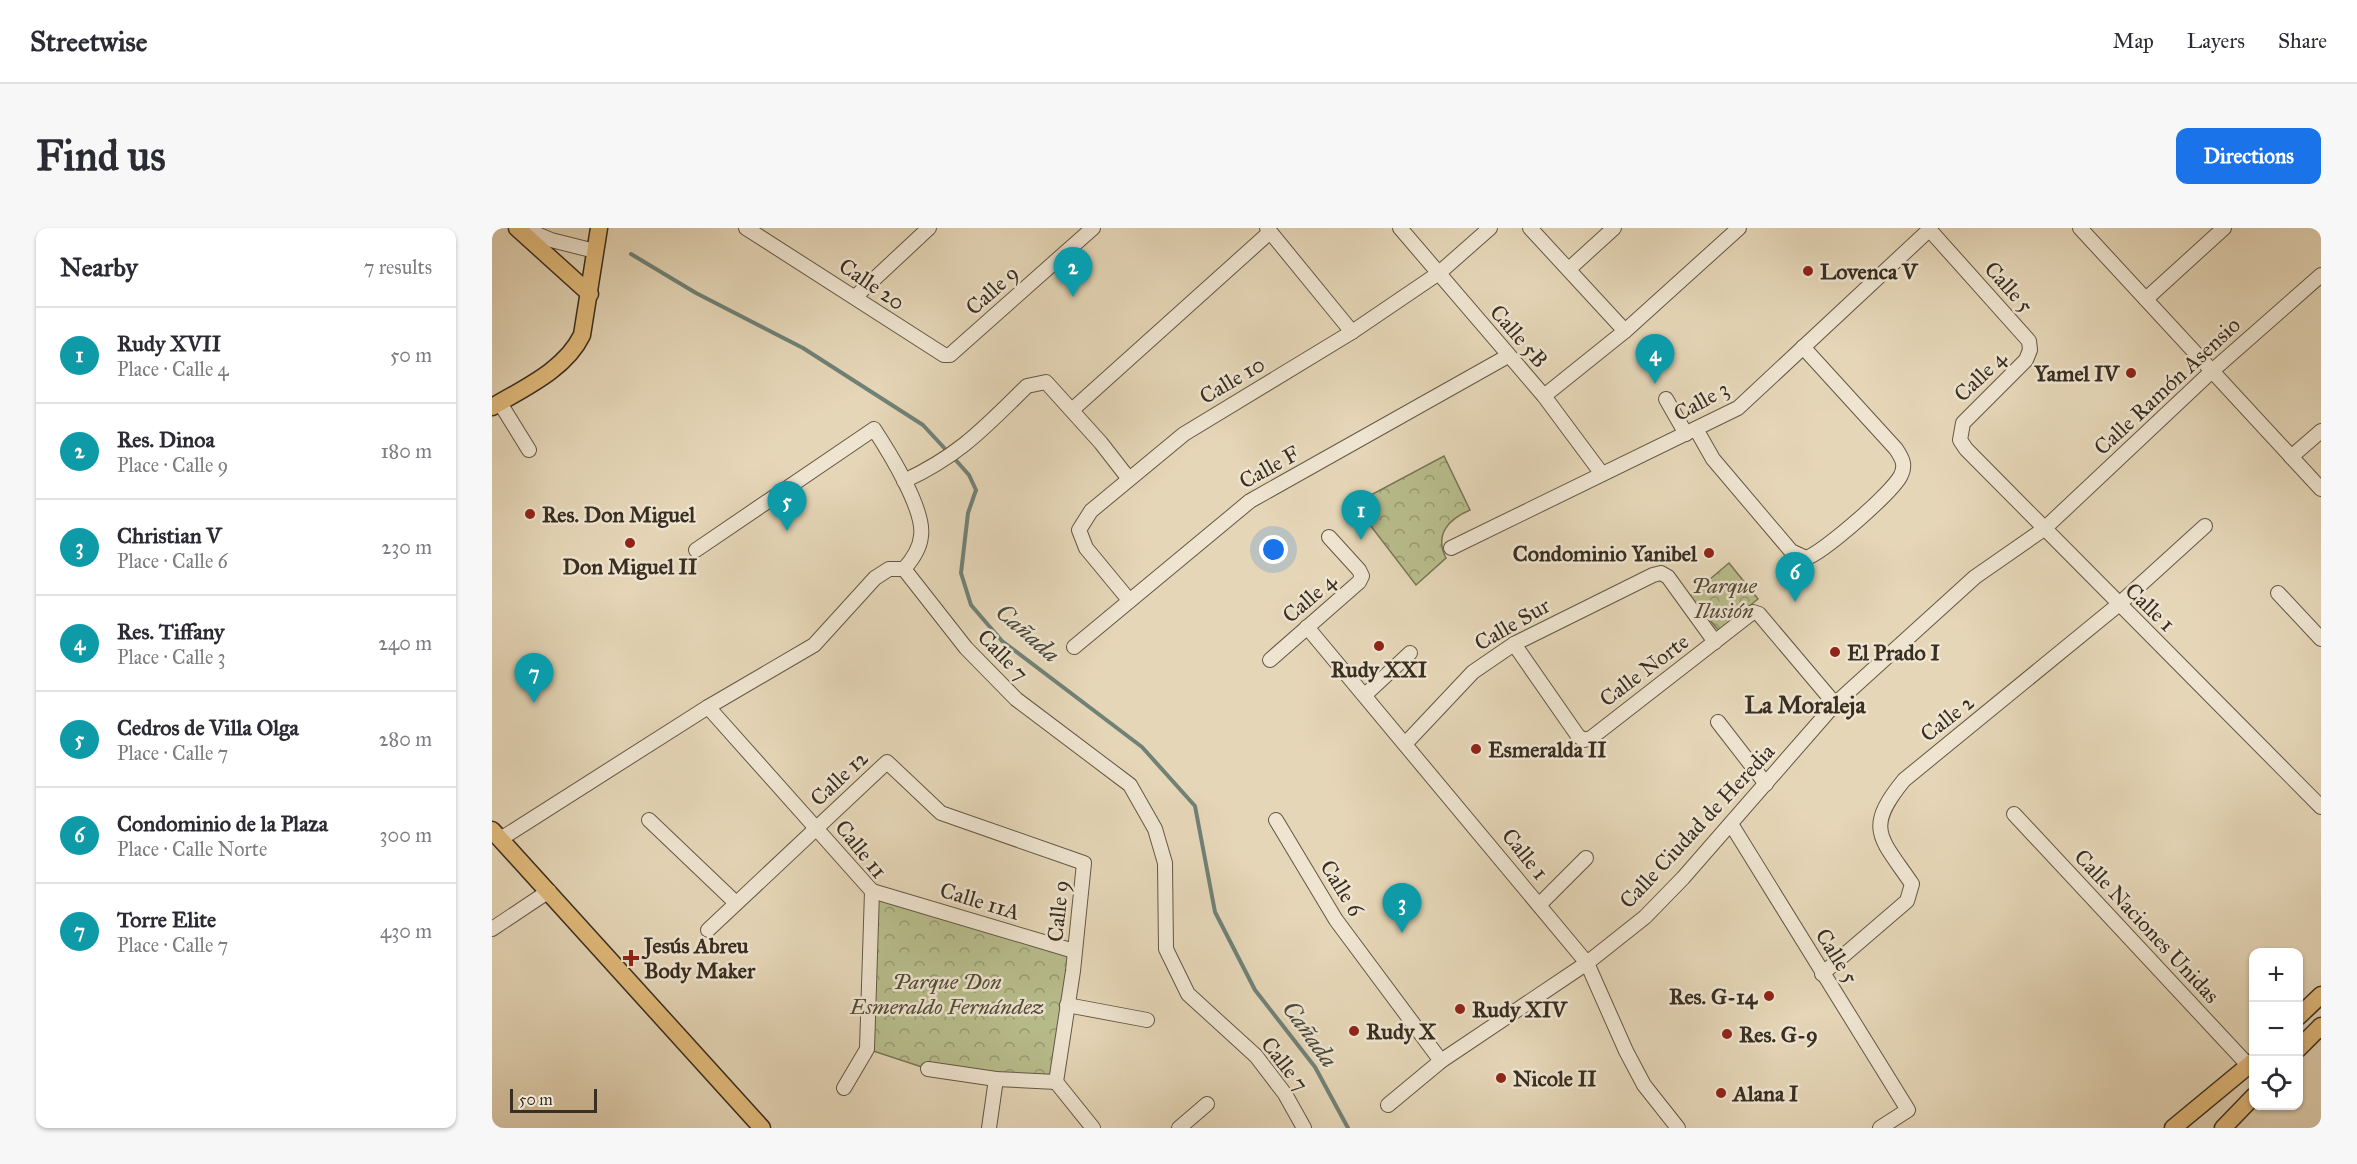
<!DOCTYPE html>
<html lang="en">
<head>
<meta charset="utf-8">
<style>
	body { margin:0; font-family:"IM FELL Great Primer",serif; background:#f7f7f7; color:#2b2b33 }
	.controls { position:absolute; right:18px; bottom:18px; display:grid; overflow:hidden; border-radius:12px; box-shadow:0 2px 4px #0004 }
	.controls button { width:54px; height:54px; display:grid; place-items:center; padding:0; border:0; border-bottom:2px solid #e1e1e2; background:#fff; color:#2b2b33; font:30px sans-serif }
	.scale { position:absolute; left:18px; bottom:15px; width:87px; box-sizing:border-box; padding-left:6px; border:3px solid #382e21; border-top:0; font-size:16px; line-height:21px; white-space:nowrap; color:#382e21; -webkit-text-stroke:4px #eee4d0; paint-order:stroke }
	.you { position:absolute; left:782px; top:322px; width:21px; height:21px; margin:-15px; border:4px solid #fff; border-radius:50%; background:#1a73e8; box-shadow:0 0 0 9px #1a73e833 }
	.badge { display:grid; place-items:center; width:39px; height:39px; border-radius:50%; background:#1a73e8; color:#fff; font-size:20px; font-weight:700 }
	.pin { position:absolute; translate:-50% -50px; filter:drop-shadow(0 2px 3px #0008) }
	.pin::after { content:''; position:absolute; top:32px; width:21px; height:18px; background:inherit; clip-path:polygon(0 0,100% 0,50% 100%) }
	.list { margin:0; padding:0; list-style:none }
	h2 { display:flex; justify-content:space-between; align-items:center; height:78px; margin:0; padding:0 24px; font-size:26px }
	h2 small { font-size:20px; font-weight:400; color:#7c7c81 }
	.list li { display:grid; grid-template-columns:39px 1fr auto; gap:18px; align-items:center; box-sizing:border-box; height:96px; padding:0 24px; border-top:2px solid #e1e1e2 }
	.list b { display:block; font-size:22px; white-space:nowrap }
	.list p { margin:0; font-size:20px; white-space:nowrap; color:#7c7c81 }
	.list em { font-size:20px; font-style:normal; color:#7c7c81 }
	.icon { flex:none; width:33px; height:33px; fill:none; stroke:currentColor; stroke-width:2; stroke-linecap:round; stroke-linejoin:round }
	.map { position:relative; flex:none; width:1829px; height:900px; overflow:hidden; border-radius:12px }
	header { display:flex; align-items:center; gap:36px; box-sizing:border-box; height:84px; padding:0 30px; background:#fff; border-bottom:2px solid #e1e1e2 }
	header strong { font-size:28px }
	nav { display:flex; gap:33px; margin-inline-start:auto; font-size:21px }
	.intro { display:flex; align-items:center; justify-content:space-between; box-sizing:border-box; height:144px; padding:0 36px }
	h1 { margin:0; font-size:42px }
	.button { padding:15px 27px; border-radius:12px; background:#1a73e8; color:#fff; font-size:21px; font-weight:700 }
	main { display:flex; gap:36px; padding:0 36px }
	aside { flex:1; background:#fff; border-radius:12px; box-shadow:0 2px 4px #0004 }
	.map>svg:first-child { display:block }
	.park { fill:url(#park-crowns); stroke:#787656; stroke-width:1.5 }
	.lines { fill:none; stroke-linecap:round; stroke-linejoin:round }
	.stream { stroke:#708176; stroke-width:4 }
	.minor-casing { stroke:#635846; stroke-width:16 }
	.major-casing { stroke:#382e21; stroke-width:19 }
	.minor { stroke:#eee4d0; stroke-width:14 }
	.major { stroke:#e2bb7c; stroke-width:16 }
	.poi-dot { fill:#8f2418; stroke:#eee4d0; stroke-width:2 }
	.labels { text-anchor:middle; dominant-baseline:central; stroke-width:5; stroke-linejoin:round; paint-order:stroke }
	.poi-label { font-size:22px; font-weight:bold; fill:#382e21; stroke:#eee4d0; text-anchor:start }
	.street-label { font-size:22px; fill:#382e21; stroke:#eee4d0 }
	.park-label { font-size:22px; font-style:italic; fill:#524b36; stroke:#eee4d0 }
	.water-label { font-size:24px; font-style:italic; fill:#4b4a3d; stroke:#eee4d0 }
	.neighbourhood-label { font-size:24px; font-weight:bold; fill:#382e21; stroke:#eee4d0 }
</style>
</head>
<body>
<header>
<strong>Streetwise</strong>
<nav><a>Map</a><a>Layers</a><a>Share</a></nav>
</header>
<div class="intro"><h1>Find us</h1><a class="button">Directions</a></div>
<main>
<aside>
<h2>Nearby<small>7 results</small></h2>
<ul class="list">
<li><span class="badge" style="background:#0f9aa8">1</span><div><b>Rudy XVII</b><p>Place · Calle 4</p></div><em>50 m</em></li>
<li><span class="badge" style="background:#0f9aa8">2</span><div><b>Res. Dinoa</b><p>Place · Calle 9</p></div><em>180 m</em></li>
<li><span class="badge" style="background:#0f9aa8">3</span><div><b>Christian V</b><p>Place · Calle 6</p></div><em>230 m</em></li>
<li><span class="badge" style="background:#0f9aa8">4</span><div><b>Res. Tiffany</b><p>Place · Calle 3</p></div><em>240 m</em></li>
<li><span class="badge" style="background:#0f9aa8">5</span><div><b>Cedros de Villa Olga</b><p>Place · Calle 7</p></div><em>280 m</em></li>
<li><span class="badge" style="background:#0f9aa8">6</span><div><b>Condominio de la Plaza</b><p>Place · Calle Norte</p></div><em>300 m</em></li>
<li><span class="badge" style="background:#0f9aa8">7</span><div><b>Torre Elite</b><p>Place · Calle 7</p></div><em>430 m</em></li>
</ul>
</aside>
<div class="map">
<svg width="1829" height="900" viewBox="0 0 1829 900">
	<defs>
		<pattern id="park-crowns" width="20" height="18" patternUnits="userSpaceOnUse" patternTransform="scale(1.5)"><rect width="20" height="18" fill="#b8bd8c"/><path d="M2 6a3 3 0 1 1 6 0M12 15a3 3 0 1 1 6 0" fill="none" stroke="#979a72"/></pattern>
	</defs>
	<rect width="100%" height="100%" fill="#e5d6b7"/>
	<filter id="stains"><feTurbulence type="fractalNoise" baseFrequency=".00333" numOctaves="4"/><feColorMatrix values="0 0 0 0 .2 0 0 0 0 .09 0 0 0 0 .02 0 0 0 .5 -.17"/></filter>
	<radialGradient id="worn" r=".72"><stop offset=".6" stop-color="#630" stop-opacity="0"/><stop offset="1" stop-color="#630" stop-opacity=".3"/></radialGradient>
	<!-- park -->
	<g class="park">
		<path d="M952 228 978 282C957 291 942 306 954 330L924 357 862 276Z"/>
		<path d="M1237 335 1266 371 1227 403 1198 368Z"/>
		<path d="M380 663 582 723 564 854 436 841 375 821Z"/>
	</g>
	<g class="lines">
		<!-- stream -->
		<g class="stream">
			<path d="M139 26 204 65 311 120 431 197 456 224"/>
			<path d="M461 229 477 247 484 262 476 285 469 345 479 377 510 413 650 519 703 578 723 684 763 762 823 839 856 900"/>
		</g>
		<defs>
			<g id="minor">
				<path d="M31 0 59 12 103 23"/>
				<path d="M254 0 452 127H458L601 0"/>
				<path d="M775 0 860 104"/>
				<path d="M908 0 1052 168 1110 246"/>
				<path d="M1038 0 1133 103"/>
				<path d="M1436 0 1537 113 1538 122 1534 132 1471 195 1468 212 1474 221 1829 579"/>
				<path d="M1588 0 1829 261"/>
				<path d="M1077 41 1122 0"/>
				<path d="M363 69 437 0"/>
				<path d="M1654 71 1732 0"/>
				<path d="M1052 168 1133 103 1247 0"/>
				<path d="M1174 171 1194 206"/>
				<path d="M8 175 37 222"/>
				<path d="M580 182 778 4"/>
				<path d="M1204 201 1221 231 1299 323 1314 330C1331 325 1402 263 1409 247 1414 237 1410 230 1404 221L1311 119"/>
				<path d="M1799 229 1829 203"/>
				<path d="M412 253C468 227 492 200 535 158L554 154 609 215 637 251"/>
				<path d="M959 320 1246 180 1437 2"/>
				<path d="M204 322 382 201C397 224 433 282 429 308 428 321 420 332 412 341"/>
				<path d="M1786 365 1829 411"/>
				<path d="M637 372 594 320 587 302 599 283 692 206 860 104 947 45 998 0"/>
				<path d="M815 399 1095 735 1134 823 1152 857 1186 900"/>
				<path d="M1022 416 1086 508 1092 512 1099 510 1261 384 1267 386 1343 476"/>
				<path d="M582 419 758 273 1016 128"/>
				<path d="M778 432 867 354 870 348 867 342 837 309"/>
				<path d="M873 467 918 425"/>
				<path d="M216 479 380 663 375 821 352 860"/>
				<path d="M1226 494 1274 556"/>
				<path d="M914 515 981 444 1022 416 1161 347 1169 345 1176 349 1223 414"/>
				<path d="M1522 586 1757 838"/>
				<path d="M157 592 244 675"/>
				<path d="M784 592 844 692 949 833"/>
				<path d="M1239 596 1416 882 1388 900"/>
				<path d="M10 610 216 479 322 417 383 350 397 341H412L474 420 524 471 638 557 663 601 673 635 674 721 696 766 764 828 793 866 812 900"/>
				<path d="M380 663 582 723"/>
				<path d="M1047 677 1094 630"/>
				<path d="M0 701 57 663"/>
				<path d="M216 702 395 534 449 585 592 635 581 743 564 854 601 900"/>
				<path d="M1330 746 1415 673 1420 656C1388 609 1372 601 1412 552L1626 377 1713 298"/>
				<path d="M575 777 655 792"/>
				<path d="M436 841 504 851 564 854"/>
				<path d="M896 877 949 833 1095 735 1153 689 1191 650 1343 476 1483 349 1552 301 1720 143 1829 47"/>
				<path d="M497 900 504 851"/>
				<path d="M687 900 715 876"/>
			</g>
			<g id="major">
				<path d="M25 0 98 66"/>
				<path d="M0 179C32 160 73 142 90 107L107 0"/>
				<path d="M0 602 270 900"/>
				<path d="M1806 789 1829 767"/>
				<path d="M1806 821 1829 798"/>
				<path d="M1681 900 1762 833"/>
				<path d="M1731 900 1762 868"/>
			</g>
		</defs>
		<!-- minor casing -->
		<use href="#minor" class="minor-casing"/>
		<!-- major casing -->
		<use href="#major" class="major-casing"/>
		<!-- minor -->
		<use href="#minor" class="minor"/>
		<!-- major -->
		<use href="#major" class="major"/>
	</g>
	<!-- markers -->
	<g class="poi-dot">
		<circle cx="1316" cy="43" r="6"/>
		<circle cx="1639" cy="145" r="6"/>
		<circle cx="38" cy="286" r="6"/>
		<circle cx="138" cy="315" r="6"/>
		<circle cx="1217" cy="325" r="6"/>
		<circle cx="887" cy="418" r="6"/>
		<circle cx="1343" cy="424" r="6"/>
		<circle cx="984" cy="521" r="6"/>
		<path d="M136 721h6v6h6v6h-6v6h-6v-6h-6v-6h6z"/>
		<circle cx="1277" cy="768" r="6"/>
		<circle cx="968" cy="781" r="6"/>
		<circle cx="862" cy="803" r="6"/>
		<circle cx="1235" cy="806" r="6"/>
		<circle cx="1009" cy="850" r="6"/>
		<circle cx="1229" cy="865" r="6"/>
	</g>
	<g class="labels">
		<!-- poi labels -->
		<g class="poi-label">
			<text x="1328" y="43">Lovenca V</text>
			<text x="1627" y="145" text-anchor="end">Yamel IV</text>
			<text x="50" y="286">Res. Don Miguel</text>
			<text x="1205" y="325" text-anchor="end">Condominio Yanibel</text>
			<text x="138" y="338" text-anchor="middle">Don Miguel II</text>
			<text x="1355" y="424">El Prado I</text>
			<text x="887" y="441" text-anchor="middle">Rudy XXI</text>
			<text x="996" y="521">Esmeralda II</text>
			<text x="152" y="717">Jesús Abreu<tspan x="152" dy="25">Body Maker</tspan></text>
			<text x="1265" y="768" text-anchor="end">Res. G-14</text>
			<text x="980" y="781">Rudy XIV</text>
			<text x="874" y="803">Rudy X</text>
			<text x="1247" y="806">Res. G-9</text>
			<text x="1021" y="850">Nicole II</text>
			<text x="1241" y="865">Alana I</text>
		</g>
		<!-- street labels -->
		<g class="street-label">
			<text transform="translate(380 56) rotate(34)">Calle 20</text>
			<text transform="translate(1517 59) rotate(48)">Calle 5</text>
			<text transform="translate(500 62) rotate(-42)">Calle 9</text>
			<text transform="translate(1027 108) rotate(49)">Calle 5B</text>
			<text transform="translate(1488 148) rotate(-44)">Calle 4</text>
			<text transform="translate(740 152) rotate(-31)">Calle 10</text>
			<text transform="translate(1675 158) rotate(-43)">Calle Ramón Asensio</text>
			<text transform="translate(1209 173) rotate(-29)">Calle 3</text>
			<text transform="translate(777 239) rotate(-29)">Calle F</text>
			<text transform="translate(817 370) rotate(-41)">Calle 4</text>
			<text transform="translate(1658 379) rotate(44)">Calle 1</text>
			<text transform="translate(1020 396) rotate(-30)">Calle Sur</text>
			<text transform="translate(511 427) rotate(46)">Calle 7</text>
			<text transform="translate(1152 442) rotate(-37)">Calle Norte</text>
			<text transform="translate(1455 490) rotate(-38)">Calle 2</text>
			<text transform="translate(347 550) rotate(-43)">Calle 12</text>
			<text transform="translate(1205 598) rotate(-47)">Calle Ciudad de Heredia</text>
			<text transform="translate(369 621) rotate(51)">Calle 11</text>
			<text transform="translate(1033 626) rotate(51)">Calle 1</text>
			<text transform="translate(850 660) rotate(58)">Calle 6</text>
			<text transform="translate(488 673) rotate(17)">Calle 11A</text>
			<text transform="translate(566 683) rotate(-84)">Calle 9</text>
			<text transform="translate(1655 698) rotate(47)">Calle Naciones Unidas</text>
			<text transform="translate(1345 728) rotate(58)">Calle 5</text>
			<text transform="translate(793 836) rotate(52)">Calle 7</text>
		</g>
		<!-- park labels -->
		<g class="park-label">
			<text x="1232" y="357">Parque<tspan x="1232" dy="25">Ilusión</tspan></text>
			<text x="455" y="753">Parque Don<tspan x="455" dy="25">Esmeraldo Fernández</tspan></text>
		</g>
		<!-- water labels -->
		<g class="water-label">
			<text transform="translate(536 405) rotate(41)">Cañada</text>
			<text transform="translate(818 806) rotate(54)">Cañada</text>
		</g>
		<!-- neighbourhood labels -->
		<g class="neighbourhood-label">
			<text x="1313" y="477">La Moraleja</text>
		</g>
	</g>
	<rect width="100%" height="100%" filter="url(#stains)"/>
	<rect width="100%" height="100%" fill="url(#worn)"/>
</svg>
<div class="controls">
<button>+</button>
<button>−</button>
<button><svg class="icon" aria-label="locate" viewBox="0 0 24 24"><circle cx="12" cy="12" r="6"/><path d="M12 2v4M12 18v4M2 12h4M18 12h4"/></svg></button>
</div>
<div class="scale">50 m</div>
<div class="you"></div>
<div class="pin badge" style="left:869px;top:312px;background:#0f9aa8">1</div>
<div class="pin badge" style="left:581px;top:69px;background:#0f9aa8">2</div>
<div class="pin badge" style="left:910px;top:705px;background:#0f9aa8">3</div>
<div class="pin badge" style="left:1163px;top:156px;background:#0f9aa8">4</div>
<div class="pin badge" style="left:295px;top:303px;background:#0f9aa8">5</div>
<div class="pin badge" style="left:1303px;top:374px;background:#0f9aa8">6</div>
<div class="pin badge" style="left:42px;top:475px;background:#0f9aa8">7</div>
</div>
</main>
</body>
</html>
